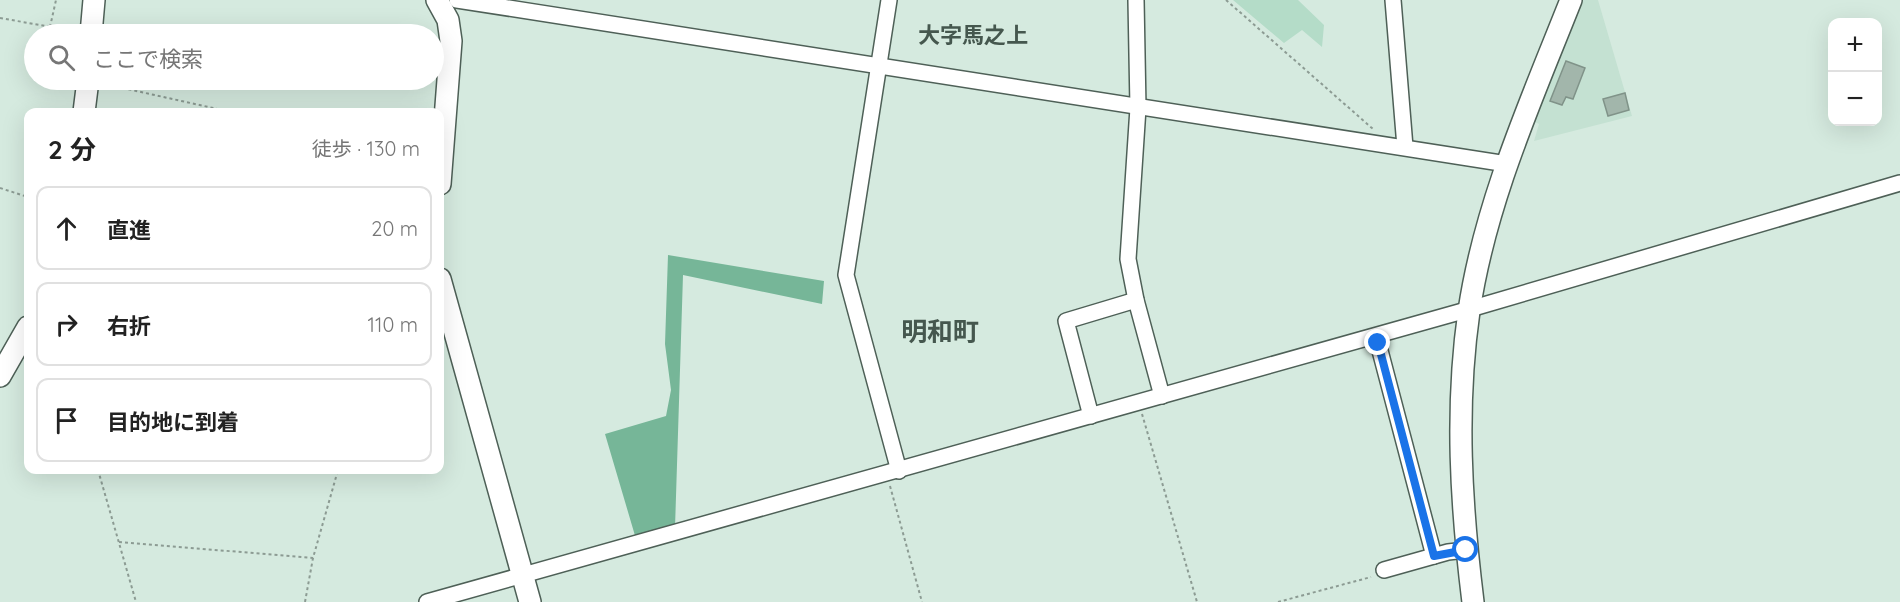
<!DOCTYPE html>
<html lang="ja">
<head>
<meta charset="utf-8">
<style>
	body { margin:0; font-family:Quicksand,"Noto Sans JP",sans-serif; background:#f6f6f6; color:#222 }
	.controls { position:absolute; right:18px; top:18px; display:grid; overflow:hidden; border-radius:12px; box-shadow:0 6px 24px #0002 }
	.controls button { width:54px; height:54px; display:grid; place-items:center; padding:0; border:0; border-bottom:2px solid #e0e0e0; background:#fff; color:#222; font:30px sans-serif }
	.stop { position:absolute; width:18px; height:18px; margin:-14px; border:4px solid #1a73e8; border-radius:50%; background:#fff }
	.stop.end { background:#1a73e8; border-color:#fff; box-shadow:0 2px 6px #0008 }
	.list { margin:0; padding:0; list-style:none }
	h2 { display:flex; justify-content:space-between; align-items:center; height:78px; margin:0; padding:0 24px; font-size:26px }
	h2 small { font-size:20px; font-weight:400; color:#767676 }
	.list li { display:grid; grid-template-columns:39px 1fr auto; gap:18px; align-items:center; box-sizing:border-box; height:84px; margin:0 12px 12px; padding:0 12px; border:2px solid #e0e0e0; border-radius:12px }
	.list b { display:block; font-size:22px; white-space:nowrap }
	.list em { font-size:20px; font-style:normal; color:#767676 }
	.icon { flex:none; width:33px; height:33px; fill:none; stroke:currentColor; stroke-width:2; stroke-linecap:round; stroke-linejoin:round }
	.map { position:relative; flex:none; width:1900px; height:602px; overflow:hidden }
	.search { position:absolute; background:#fff; box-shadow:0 6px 24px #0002; left:24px; top:24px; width:420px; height:66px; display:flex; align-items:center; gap:15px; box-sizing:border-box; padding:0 21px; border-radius:33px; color:#767676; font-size:22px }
	.panel { position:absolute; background:#fff; box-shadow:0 6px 24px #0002; left:24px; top:108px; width:420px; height:366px; border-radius:12px }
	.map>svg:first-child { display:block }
	.built { fill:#c4e1d2 }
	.green { fill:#b4dcc8 }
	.forest { fill:#76b698 }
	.building { fill:#a2b6ab; stroke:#809389; stroke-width:1.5 }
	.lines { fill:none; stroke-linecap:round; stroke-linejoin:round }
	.street-casing { stroke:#4e6057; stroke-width:18 }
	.secondary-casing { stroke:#4e6057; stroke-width:24 }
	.path { stroke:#8c9b93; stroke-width:2; stroke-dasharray:3 3; stroke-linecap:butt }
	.street { stroke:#fff; stroke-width:15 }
	.secondary { stroke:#fff; stroke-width:21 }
	.route { stroke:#1a73e8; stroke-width:8 }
	.labels { text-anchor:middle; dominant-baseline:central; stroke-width:4.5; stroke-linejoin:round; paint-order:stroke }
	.quarter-label { font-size:22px; font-weight:bold; fill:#45574e; stroke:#d5eadf }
	.district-label { font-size:26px; font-weight:bold; fill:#45574e; stroke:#d5eadf }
</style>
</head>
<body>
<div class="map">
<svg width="1900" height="602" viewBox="0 0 1900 602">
	<rect width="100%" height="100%" fill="#d5eadf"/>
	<!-- built -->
	<path class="built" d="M1580 0H1598L1632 116 1534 141 1539 124 1533 121Z"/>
	<!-- green -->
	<path class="green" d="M1233 0H1298L1324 25 1322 47 1302 30 1284 43Z"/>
	<!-- forest -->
	<path class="forest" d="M668 255 824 281 822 304 683 275 675 528 636 539 605 434 666 416 671 390 665 344Z"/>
	<!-- building -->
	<g class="building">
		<path d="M1566 61 1585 68 1573 99 1566 97 1562 105 1550 101Z"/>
		<path d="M1625 93 1629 110 1608 116 1603 99Z"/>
	</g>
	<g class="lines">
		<defs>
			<g id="street">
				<path d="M457 0 1507 164"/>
				<path d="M889 0 846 275 899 471"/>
				<path d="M1136 0 1138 108 1128 259 1136 300 1162 396"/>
				<path d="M1393 0 1405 147"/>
				<path d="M1378 343 1434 556"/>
				<path d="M1091 416 1066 321 1136 300"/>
				<path d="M1384 570 1448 552 1466 550"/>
				<path d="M427 602 1470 309 1900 183"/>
			</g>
			<g id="secondary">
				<path d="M437 0 448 20 451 41 440 184"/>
				<path d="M91 34 94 0"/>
				<path d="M84 112 88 80"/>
				<path d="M440 279 530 602"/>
				<path d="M0 376 28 327"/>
				<path d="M1473 602C1461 505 1455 409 1469 311 1485 203 1531 101 1571 0"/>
			</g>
		</defs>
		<!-- street casing -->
		<use href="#street" class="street-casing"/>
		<!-- secondary casing -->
		<use href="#secondary" class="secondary-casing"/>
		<!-- path -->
		<g class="path">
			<path d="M1226 0 1373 129"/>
			<path d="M0 18 74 31"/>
			<path d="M50 27 56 0"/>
			<path d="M105 84 231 112"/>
			<path d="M0 188 28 197"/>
			<path d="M1142 414 1197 602"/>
			<path d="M98 470 136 602"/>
			<path d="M890 486 922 602"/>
			<path d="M119 542 313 558"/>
			<path d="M305 602 313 558 338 470"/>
			<path d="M1278 602 1371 577"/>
		</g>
		<!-- street -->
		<use href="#street" class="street"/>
		<!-- secondary -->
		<use href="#secondary" class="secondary"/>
	</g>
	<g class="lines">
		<!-- route -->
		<path class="route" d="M1378 343 1434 556 1466 550"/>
	</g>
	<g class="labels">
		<!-- quarter labels -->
		<g class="quarter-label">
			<text x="973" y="35">大字馬之上</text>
		</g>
		<!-- district labels -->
		<g class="district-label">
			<text x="940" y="331">明和町</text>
		</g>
	</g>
</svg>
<div class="controls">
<button>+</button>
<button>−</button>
</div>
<div class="stop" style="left:1466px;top:550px"></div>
<div class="stop end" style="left:1378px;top:343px"></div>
<div class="search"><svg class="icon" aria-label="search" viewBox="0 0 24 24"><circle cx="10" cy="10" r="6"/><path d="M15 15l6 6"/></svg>ここで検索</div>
<section class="panel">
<h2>2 分<small>徒歩 · 130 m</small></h2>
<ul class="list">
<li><svg class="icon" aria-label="ahead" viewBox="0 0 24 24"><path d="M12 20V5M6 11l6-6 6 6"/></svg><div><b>直進</b></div><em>20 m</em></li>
<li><svg class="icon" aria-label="right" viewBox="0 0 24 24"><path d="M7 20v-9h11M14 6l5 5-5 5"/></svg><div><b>右折</b></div><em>110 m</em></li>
<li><svg class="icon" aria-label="arrive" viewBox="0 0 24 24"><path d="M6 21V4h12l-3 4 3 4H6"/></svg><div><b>目的地に到着</b></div></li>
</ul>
</section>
</div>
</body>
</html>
